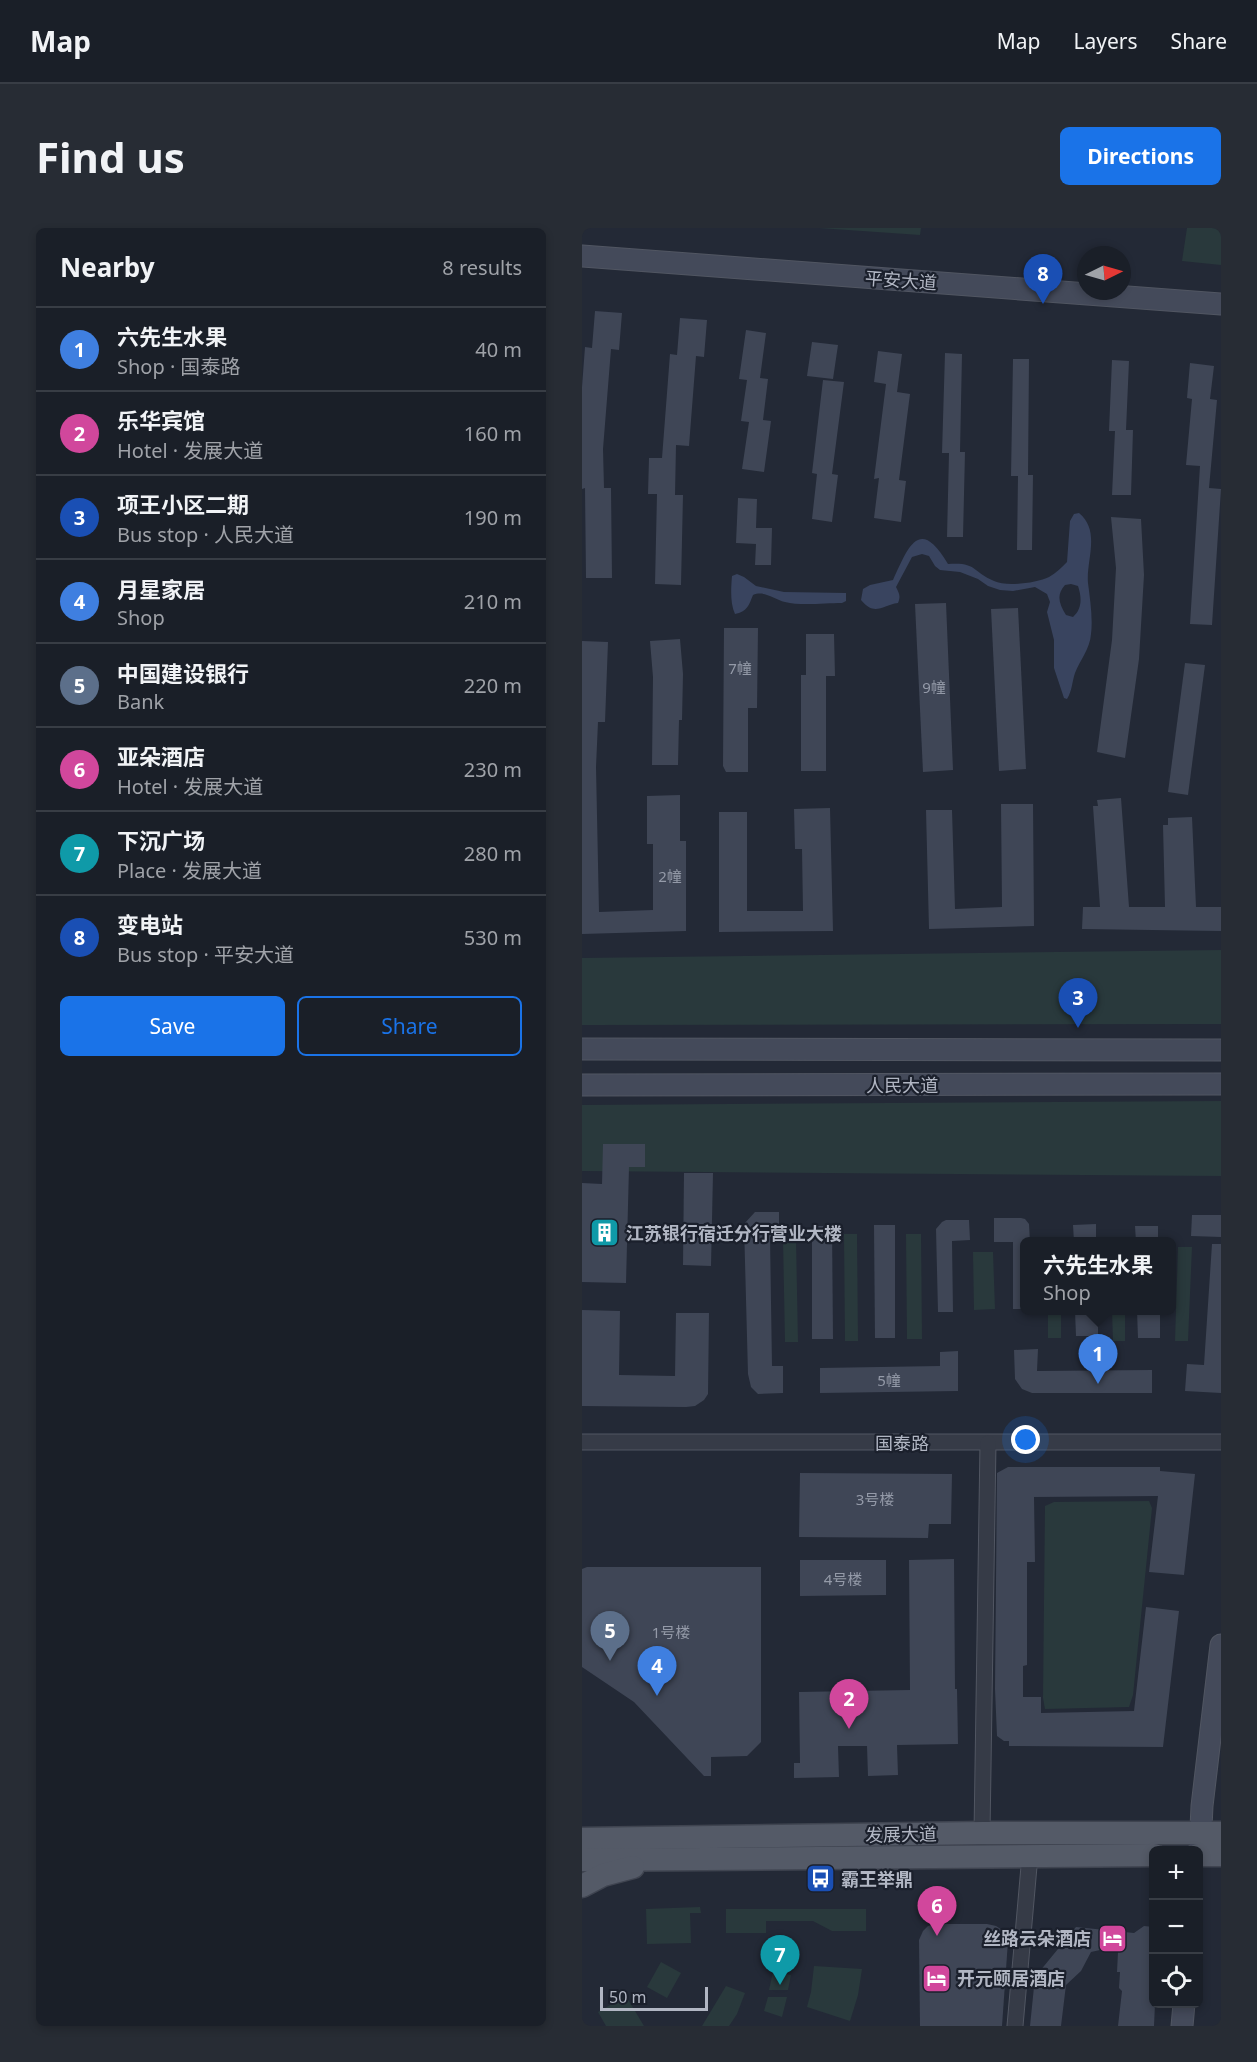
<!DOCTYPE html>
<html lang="en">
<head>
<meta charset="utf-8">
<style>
	body { margin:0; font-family:"Noto Sans","Noto Sans SC",sans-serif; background:#272c34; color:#f1f3f6 }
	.controls { position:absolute; right:18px; bottom:18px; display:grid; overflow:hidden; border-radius:9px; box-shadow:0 3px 9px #0003 }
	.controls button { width:54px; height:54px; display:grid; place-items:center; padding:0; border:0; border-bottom:2px solid #383d45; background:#1a1f28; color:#f1f3f6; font:30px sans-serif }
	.compass { position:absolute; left:495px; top:18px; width:54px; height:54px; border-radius:50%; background:#1a1f28; box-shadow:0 3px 9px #0003; rotate:85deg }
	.scale { position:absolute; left:18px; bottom:15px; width:108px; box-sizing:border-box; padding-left:6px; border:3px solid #b1b6c3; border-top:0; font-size:16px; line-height:21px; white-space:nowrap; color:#b1b6c3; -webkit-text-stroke:4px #1b202c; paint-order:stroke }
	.you { position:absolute; left:444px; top:1212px; width:21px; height:21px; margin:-15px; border:4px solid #fff; border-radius:50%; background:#1a73e8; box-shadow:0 0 0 9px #1a73e833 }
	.badge { display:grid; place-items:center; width:39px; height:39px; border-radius:50%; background:#1a73e8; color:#fff; font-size:20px; font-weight:700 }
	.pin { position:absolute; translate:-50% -50px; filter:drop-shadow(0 2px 3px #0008) }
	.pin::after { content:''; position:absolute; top:32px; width:21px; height:18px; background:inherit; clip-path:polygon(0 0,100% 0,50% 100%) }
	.popup { position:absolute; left:438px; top:1009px; width:156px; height:78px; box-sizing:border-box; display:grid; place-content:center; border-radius:9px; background:#1a1f28; filter:drop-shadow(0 2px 4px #0005); font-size:20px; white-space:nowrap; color:#9fa2a8 }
	.popup b { font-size:22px; color:#f1f3f6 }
	.popup::after { content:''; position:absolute; left:50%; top:100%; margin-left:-12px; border:12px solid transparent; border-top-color:#1a1f28 }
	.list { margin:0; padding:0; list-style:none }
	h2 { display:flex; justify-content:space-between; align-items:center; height:78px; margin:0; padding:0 24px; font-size:26px }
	h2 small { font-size:20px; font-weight:400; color:#9fa2a8 }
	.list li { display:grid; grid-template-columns:39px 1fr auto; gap:18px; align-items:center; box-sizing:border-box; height:84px; padding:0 24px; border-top:2px solid #383d45 }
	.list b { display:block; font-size:22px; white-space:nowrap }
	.list p { margin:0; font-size:20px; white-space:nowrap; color:#9fa2a8 }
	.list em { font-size:20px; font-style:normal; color:#9fa2a8 }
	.actions { display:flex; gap:12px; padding:18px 24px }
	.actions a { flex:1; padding:14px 0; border:2px solid #1a73e8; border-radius:9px; text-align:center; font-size:21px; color:#1a73e8 }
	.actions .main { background:#1a73e8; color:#fff }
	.icon { flex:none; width:33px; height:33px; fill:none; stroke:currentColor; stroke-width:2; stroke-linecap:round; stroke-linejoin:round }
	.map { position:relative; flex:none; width:639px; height:1798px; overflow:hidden; border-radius:9px }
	header { display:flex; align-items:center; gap:36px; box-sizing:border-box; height:84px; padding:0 30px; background:#1a1f28; border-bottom:2px solid #383d45 }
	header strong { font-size:28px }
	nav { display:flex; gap:33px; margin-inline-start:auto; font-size:21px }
	.intro { display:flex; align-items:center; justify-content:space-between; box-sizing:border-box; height:144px; padding:0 36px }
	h1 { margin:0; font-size:42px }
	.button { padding:15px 27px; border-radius:9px; background:#1a73e8; color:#fff; font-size:21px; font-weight:700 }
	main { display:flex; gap:36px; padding:0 36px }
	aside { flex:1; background:#1a1f28; border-radius:9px; box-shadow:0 3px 9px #0003 }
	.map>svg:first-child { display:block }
	.green { fill:#29393c }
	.water { fill:#39445f; fill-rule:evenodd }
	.building { fill:#3f4656 }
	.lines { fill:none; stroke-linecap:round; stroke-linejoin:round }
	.street-casing { stroke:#515662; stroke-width:17 }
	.secondary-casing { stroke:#515662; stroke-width:23 }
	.primary-casing { stroke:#3f4450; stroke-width:25 }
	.street { stroke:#363b47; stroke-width:15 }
	.secondary { stroke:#444a5a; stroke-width:21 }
	.primary { stroke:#545a67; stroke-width:22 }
	.labels { text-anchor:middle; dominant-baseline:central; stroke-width:4.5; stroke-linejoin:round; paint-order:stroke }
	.number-label { font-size:15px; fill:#949aa8 }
	.street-label { font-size:18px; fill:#b1b6c3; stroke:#1b202c }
	.poi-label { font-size:18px; font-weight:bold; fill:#b1b6c3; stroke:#1b202c; text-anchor:start }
</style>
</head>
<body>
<header>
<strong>Map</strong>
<nav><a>Map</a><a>Layers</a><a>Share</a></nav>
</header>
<div class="intro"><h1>Find us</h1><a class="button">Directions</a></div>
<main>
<aside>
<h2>Nearby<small>8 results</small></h2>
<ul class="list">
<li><span class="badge" style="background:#3f7fe0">1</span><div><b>六先生水果</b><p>Shop · 国泰路</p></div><em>40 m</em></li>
<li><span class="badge" style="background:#d1479c">2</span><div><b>乐华宾馆</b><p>Hotel · 发展大道</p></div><em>160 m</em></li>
<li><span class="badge" style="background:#1a4fb4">3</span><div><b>项王小区二期</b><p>Bus stop · 人民大道</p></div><em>190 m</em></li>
<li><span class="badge" style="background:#3f7fe0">4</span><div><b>月星家居</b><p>Shop</p></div><em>210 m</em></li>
<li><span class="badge" style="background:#5c6f8a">5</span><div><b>中国建设银行</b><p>Bank</p></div><em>220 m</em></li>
<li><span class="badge" style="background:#d1479c">6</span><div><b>亚朵酒店</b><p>Hotel · 发展大道</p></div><em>230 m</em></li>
<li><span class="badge" style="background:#0f9aa8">7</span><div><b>下沉广场</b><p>Place · 发展大道</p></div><em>280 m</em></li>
<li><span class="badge" style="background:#1a4fb4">8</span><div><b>变电站</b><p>Bus stop · 平安大道</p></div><em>530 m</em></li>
</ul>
<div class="actions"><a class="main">Save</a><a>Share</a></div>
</aside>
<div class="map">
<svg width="639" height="1798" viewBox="0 0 639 1798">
	<rect width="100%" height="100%" fill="#232936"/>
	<!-- green -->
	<g class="green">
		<path d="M237 0H339L338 7Z"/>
		<path d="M605 0H639V37L600 33Z"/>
		<path d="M639 722V796L0 797V730Z"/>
		<path d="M639 873V948L0 943V877Z"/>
		<path d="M262 1006H275L276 1113H263Z"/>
		<path d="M324 1006H339L340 1111H325Z"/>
		<path d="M201 1011H214L216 1114H203Z"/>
		<path d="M596 1019H610L606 1113H593Z"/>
		<path d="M391 1024H411L413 1081 392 1082Z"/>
		<rect x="466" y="1083" width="13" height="27"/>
		<path d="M530 1083H543V1113H531Z"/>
		<path d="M567 1273 570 1280 551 1467 547 1479 463 1481 461 1470 463 1278 472 1274Z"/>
		<path d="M118 1679 119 1685H108L109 1715 65 1716 64 1681Z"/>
		<path d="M144 1681H284V1703H250L231 1693H184V1705H144Z"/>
		<path d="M79 1734 99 1745 85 1770 65 1759Z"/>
		<path d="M232 1738 280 1741 276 1767 268 1793 225 1779 229 1764Z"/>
		<path d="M191 1744 209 1747 206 1762H187Z"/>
		<path d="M144 1758 163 1765 155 1786 147 1798H120Z"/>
		<path d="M44 1768 62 1798H24L16 1784Z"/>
		<path d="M186 1769H205L200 1789 182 1783Z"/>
	</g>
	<!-- water -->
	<g class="water">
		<path d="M497 285C519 303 504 332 506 355 508 371 511 390 509 406 508 421 498 432 493 445 490 454 490 463 485 471L482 470 472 440V412L465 384 468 374 465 366 453 359 431 363 418 362 406 358 396 351 378 344 358 342 353 338 347 328 340 326 330 329 314 359C317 365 319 368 316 375 300 377 293 389 279 372L281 361 288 357 311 352C326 320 337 287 366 336 395 334 389 343 412 353 424 359 455 355 467 349 474 345 480 339 485 334L488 293 492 286ZM489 356 496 358C500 370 500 381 491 389L484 387C477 376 474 367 483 357Z"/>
		<path d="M155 346 162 349 174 358 202 364 264 365V373L260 375C243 375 218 378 203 374 192 371 182 362 171 367 167 377 165 384 153 386 148 375 149 360 150 348Z"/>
	</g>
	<!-- building -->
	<g class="building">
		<path d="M13 83 40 85 37 122 29 121 21 221 22 260H29L30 350H4L3 260 0 261V159L3 119 10 120Z"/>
		<path d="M98 90 125 92 122 129 114 128 107 218 94 217 93 267H101L99 357 73 356 75 266H66L67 230H80L88 126 95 127Z"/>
		<path d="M164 102 184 105 178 150 186 151 181 192 189 193 182 244 160 241 167 194 159 193 165 152 157 151Z"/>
		<path d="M230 114 256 117 251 151 225 148Z"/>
		<path d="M296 123 320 126 315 164 328 166 317 252 324 253 319 294 292 290 297 250 292 251 304 156 292 154Z"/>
		<path d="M363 125 380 126 378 224H383L381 309H365L367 225H360Z"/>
		<path d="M431 131H447L446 247H451L450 322H435L436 248H429Z"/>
		<path d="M530 132 547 133 544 202H551L549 267H530L533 203H527Z"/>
		<path d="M608 135 632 138 628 171 635 172 627 260 639 261 630 397 608 396 618 238 604 237 610 171 605 170Z"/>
		<path d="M241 152 262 154 250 246 256 247 250 294 230 291 235 246 230 245Z"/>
		<path d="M156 270 175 271 174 300H190L189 337H173L174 316 154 315Z"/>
		<path d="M529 289 559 291 562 347 557 431 543 530 515 524 530 412 534 340Z"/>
		<path d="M364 375 371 542 341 544 333 376Z"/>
		<path d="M436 380 444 541 417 543 409 381Z"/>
		<path d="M142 400H176L175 480H166V544H144L141 538Z"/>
		<path d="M224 406H252L253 448H244V543H219V447H224Z"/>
		<path d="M98 411 101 446 100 492H97L96 537H70L71 449 68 413Z"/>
		<path d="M0 413 26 414 23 494H16L14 539 17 684 71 682V616H65V568L98 567V613H104V703L0 706Z"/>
		<path d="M603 435 623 437 606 567 586 564Z"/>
		<path d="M539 570 547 679H583L581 597H586V590L610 589 614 679H639V703L500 701 501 679H518L511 578H516L515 572Z"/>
		<path d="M419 576H451L452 698 347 701 344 582H370L373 681 420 679Z"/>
		<path d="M248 580 251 703 137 704V584H165V683H221L220 621H213L212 581Z"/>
		<path d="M21 916H63V939H47L44 1055 0 1054V955L20 956Z"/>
		<path d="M102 945H131L129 1038 101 1037Z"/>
		<path d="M173 984H197V1008L188 1009 190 1138H201V1165L176 1166 169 1159 166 1146 162 996Z"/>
		<path d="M610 987H639V1009L609 1008Z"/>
		<path d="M412 990H439L443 991 447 996 448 1014H442V1081H431V1014H412Z"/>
		<path d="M364 992H387L388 1012 370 1013 371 1084H356L354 1001 360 994Z"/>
		<path d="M514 996V1014H492L491 997Z"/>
		<path d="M292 997H313V1110H293Z"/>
		<path d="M230 998H250L251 1111H230Z"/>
		<path d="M553 998H576V1014H554Z"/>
		<path d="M630 1016H639V1165L603 1163 605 1136 622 1137Z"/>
		<path d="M0 1082 38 1083 37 1147 93 1148 94 1085H127L126 1166 122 1172 113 1178 104 1179 0 1178Z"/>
		<path d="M493 1083H516V1108H494Z"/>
		<path d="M555 1083H578V1110H556Z"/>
		<path d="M456 1121 455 1143 570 1142V1165H450L440 1161 433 1151 432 1122Z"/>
		<path d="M376 1123V1163L238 1165V1140L358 1138V1124Z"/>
		<path d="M426 1239H578V1243L613 1246 602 1347 567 1344 576 1268 452 1269 453 1334H445V1437L441 1438V1469H459V1485L552 1483 564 1379 597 1383 581 1519 427 1518V1513H422L415 1508 413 1461 415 1245Z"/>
		<path d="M218 1245 370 1246 369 1296H347L346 1310 217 1309Z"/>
		<path d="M372 1331 373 1461H375L376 1516 315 1517 316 1547 286 1548 285 1518H256L257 1549 212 1550V1535H218L217 1464 328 1462 327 1332Z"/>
		<path d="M218 1332H304V1367L218 1368Z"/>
		<path d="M5 1339H179V1514L165 1528 129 1529V1548H122L52 1474 0 1439V1341Z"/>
		<path d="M355 1696H405L414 1698 423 1704 426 1713 420 1798H338L337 1712 341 1703 346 1698Z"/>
		<path d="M562 1698 572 1699V1776H573L572 1798H536L540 1763 537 1760 538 1744H535L536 1724 518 1722 509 1724 499 1743 484 1757 479 1798H448L453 1749 494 1699 552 1705Z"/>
	</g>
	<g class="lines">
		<defs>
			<g id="street">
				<path d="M0 1214H639"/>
				<path d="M400 1605 406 1215"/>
				<path d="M433 1798 448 1627"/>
			</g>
			<g id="secondary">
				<path d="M0 28 639 76"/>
				<path d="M0 821 639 822"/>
				<path d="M0 857 639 856"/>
				<path d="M618 1621 620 1578 639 1417"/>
				<path d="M600 1798 602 1776"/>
			</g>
			<g id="primary">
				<path d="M0 1611 400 1605H639"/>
				<path d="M616 1627H639"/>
				<path d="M0 1632 572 1627"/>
				<path d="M0 1658 21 1647 51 1639"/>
			</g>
		</defs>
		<!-- street casing -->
		<use href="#street" class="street-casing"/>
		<!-- secondary casing -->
		<use href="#secondary" class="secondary-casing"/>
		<!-- primary casing -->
		<use href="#primary" class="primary-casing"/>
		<!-- street -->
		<use href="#street" class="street"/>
		<!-- secondary -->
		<use href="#secondary" class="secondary"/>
		<!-- primary -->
		<use href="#primary" class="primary"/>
	</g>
	<!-- icons -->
	<defs>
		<symbol id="building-square" viewBox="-11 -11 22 22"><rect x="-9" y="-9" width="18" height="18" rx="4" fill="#0f9aa8" stroke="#1b202c"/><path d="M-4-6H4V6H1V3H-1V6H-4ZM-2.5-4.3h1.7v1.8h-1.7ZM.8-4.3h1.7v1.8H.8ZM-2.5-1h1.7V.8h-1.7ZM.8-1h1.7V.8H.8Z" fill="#fff"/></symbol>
		<symbol id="bus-square" viewBox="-11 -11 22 22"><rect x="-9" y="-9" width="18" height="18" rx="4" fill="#1a4fb4" stroke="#1b202c"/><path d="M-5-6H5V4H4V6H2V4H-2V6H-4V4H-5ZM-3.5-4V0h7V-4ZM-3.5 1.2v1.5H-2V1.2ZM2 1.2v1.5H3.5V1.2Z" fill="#fff"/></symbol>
		<symbol id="hotel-square" viewBox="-11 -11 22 22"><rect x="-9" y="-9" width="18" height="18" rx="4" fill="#d1479c" stroke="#1b202c"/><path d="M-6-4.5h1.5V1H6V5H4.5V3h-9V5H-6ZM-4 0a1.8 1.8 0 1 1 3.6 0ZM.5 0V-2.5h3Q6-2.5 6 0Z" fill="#fff"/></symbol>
	</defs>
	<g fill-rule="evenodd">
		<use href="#building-square" x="6" y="988" width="33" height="33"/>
		<use href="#bus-square" x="222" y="1634" width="33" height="33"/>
		<use href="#hotel-square" x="514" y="1694" width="33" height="33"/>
		<use href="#hotel-square" x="338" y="1734" width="33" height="33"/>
	</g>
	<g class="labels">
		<!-- number labels -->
		<g class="number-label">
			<text x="158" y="440">7幢</text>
			<text x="352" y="459">9幢</text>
			<text x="88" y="648">2幢</text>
			<text x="307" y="1152">5幢</text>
			<text x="293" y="1271">3号楼</text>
			<text x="261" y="1351">4号楼</text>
			<text x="89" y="1404">1号楼</text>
		</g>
		<!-- street labels -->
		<g class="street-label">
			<text transform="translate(319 52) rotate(4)">平安大道</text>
			<text x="320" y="857">人民大道</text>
			<text x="320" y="1215">国泰路</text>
			<text transform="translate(319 1606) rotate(-1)">发展大道</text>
		</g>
		<!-- poi labels -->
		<g class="poi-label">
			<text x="44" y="1005">江苏银行宿迁分行营业大楼</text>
			<text x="259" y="1651">霸王举鼎</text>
			<text x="509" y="1710" text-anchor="end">丝路云朵酒店</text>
			<text x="375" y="1750">开元颐居酒店</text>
		</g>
	</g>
</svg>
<div class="controls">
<button>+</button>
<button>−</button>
<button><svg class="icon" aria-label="locate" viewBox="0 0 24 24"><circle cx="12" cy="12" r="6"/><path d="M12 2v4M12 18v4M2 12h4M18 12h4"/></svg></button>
</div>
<svg class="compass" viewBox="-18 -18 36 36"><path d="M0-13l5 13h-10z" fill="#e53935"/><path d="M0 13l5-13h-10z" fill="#9fa2a8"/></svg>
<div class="scale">50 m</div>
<div class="you"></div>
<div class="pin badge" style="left:516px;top:1156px;background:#3f7fe0">1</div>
<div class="popup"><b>六先生水果</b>Shop</div>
<div class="pin badge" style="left:267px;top:1501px;background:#d1479c">2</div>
<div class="pin badge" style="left:496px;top:800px;background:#1a4fb4">3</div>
<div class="pin badge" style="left:75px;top:1468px;background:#3f7fe0">4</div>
<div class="pin badge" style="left:28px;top:1433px;background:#5c6f8a">5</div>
<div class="pin badge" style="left:355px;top:1708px;background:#d1479c">6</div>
<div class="pin badge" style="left:198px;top:1757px;background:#0f9aa8">7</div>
<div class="pin badge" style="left:461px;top:76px;background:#1a4fb4">8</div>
</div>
</main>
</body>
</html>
